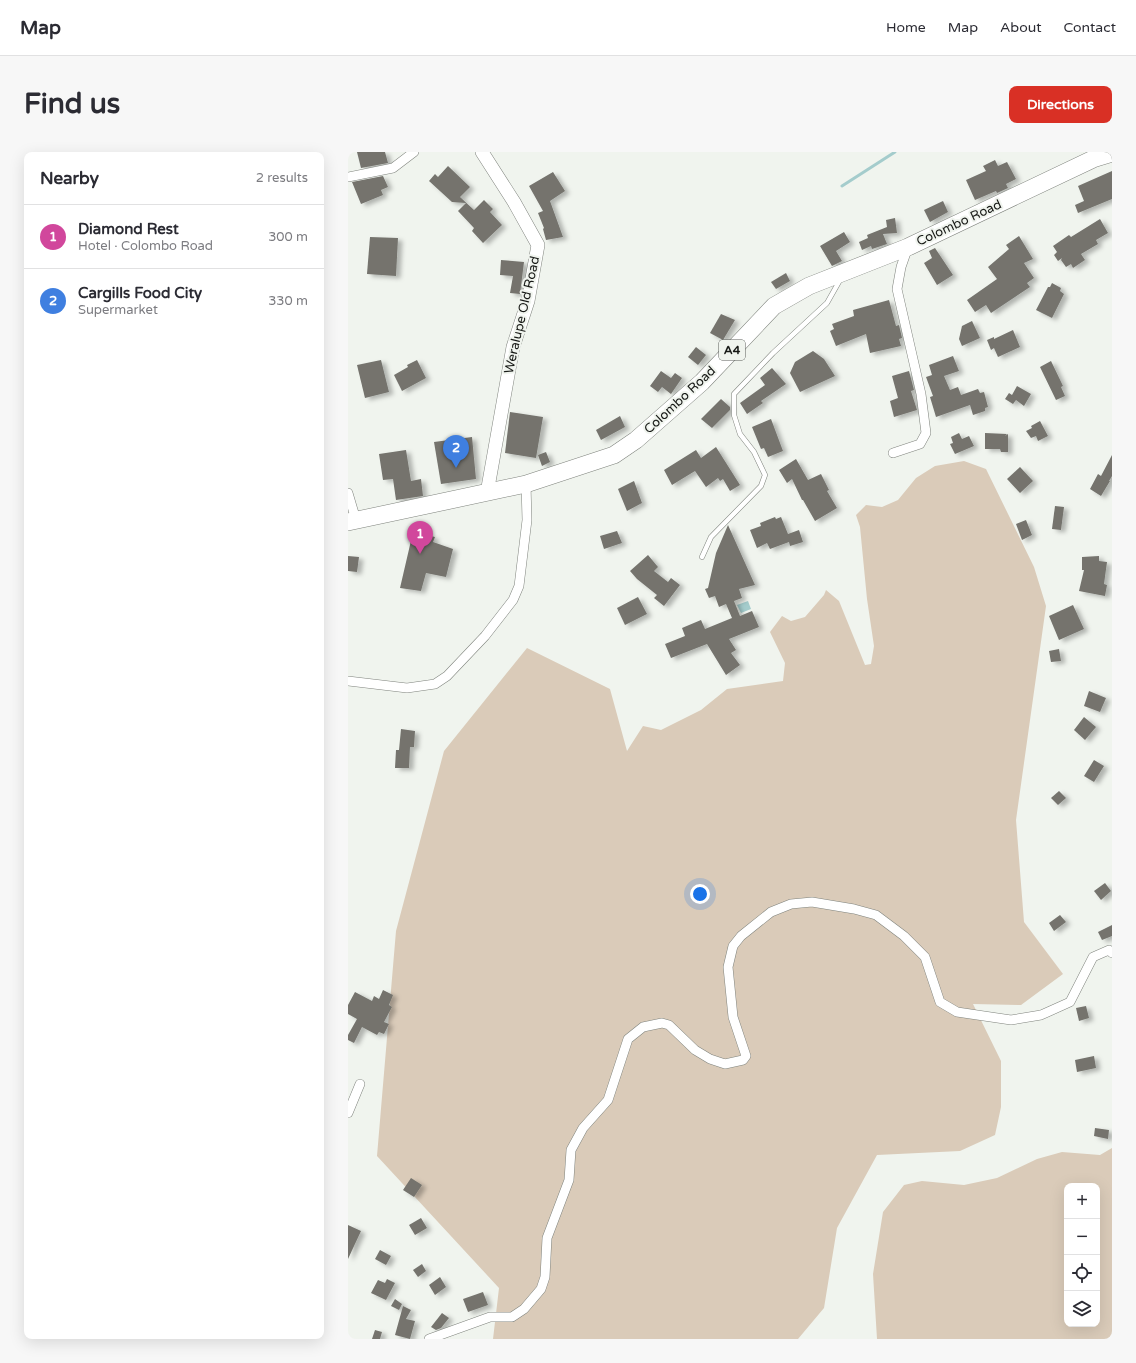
<!DOCTYPE html>
<html lang="en">
<head>
<meta charset="utf-8">
<style>
	body { margin:0; font-family:"Varela Round",sans-serif; background:#f7f7f7; color:#2b2b33 }
	.controls { position:absolute; right:12px; bottom:12px; display:grid; overflow:hidden; border-radius:8px; box-shadow:0 4px 16px #0002 }
	.controls button { width:36px; height:36px; display:grid; place-items:center; padding:0; border:0; border-bottom:1px solid #e1e1e2; background:#fff; color:#2b2b33; font:20px sans-serif }
	.you { position:absolute; left:352px; top:742px; width:14px; height:14px; margin:-10px; border:3px solid #fff; border-radius:50%; background:#1a73e8; box-shadow:0 0 0 6px #1a73e833 }
	.badge { display:grid; place-items:center; width:26px; height:26px; border-radius:50%; background:#d93025; color:#fff; font-size:13px; font-weight:700 }
	.pin { position:absolute; translate:-50% -33px; filter:drop-shadow(0 1px 2px #0008) }
	.pin::after { content:''; position:absolute; top:21px; width:14px; height:12px; background:inherit; clip-path:polygon(0 0,100% 0,50% 100%) }
	.list { margin:0; padding:0; list-style:none }
	h2 { display:flex; justify-content:space-between; align-items:center; height:52px; margin:0; padding:0 16px; font-size:17px }
	h2 small { font-size:13px; font-weight:400; color:#7c7c81 }
	.list li { display:grid; grid-template-columns:26px 1fr auto; gap:12px; align-items:center; box-sizing:border-box; height:64px; padding:0 16px; border-top:1px solid #e1e1e2 }
	.list b { display:block; font-size:15px; white-space:nowrap }
	.list p { margin:0; font-size:13px; white-space:nowrap; color:#7c7c81 }
	.list em { font-size:13px; font-style:normal; color:#7c7c81 }
	.icon { flex:none; width:22px; height:22px; fill:none; stroke:currentColor; stroke-width:2; stroke-linecap:round; stroke-linejoin:round }
	.map { position:relative; flex:none; width:764px; height:1187px; overflow:hidden; border-radius:8px }
	header { display:flex; align-items:center; gap:24px; box-sizing:border-box; height:56px; padding:0 20px; background:#fff; border-bottom:1px solid #e1e1e2 }
	header strong { font-size:19px }
	nav { display:flex; gap:22px; margin-inline-start:auto; font-size:14px }
	.intro { display:flex; align-items:center; justify-content:space-between; box-sizing:border-box; height:96px; padding:0 24px }
	h1 { margin:0; font-size:28px }
	.button { padding:10px 18px; border-radius:8px; background:#d93025; color:#fff; font-size:14px; font-weight:700 }
	main { display:flex; gap:24px; padding:0 24px }
	aside { flex:1; background:#fff; border-radius:8px; box-shadow:0 4px 16px #0002 }
	.map>svg:first-child { display:block }
	.green { fill:#dacbb9; fill-rule:evenodd }
	.water { fill:#a4cccc }
	.lines { fill:none; stroke-linecap:round; stroke-linejoin:round }
	.stream { stroke:#a4cccc; stroke-width:3 }
	.building { fill:#74736d; filter:url(#shadow) }
	.lane-casing { stroke:#7f837d; stroke-width:5.5 }
	.street-casing { stroke:#7f837d; stroke-width:10 }
	.secondary-casing { stroke:#7f837d; stroke-width:14 }
	.highway-casing { stroke:#7f837d; stroke-width:18 }
	.lane { stroke:#fff; stroke-width:4.5 }
	.street { stroke:#fff; stroke-width:9 }
	.secondary { stroke:#fff; stroke-width:13 }
	.highway { stroke:#fff; stroke-width:17 }
	.labels { text-anchor:middle; dominant-baseline:central; stroke-width:4; stroke-linejoin:round; paint-order:stroke }
	.shield { fill:#f0f4ee; stroke:#585b57; stroke-width:1 }
	.shield-label { font-size:12px; font-weight:bold; fill:#171916 }
	.street-label { font-size:13px; fill:#171916; stroke:#f0f4ee }
</style>
</head>
<body>
<header>
<strong>Map</strong>
<nav><a>Home</a><a>Map</a><a>About</a><a>Contact</a></nav>
</header>
<div class="intro"><h1>Find us</h1><a class="button">Directions</a></div>
<main>
<aside>
<h2>Nearby<small>2 results</small></h2>
<ul class="list">
<li><span class="badge" style="background:#d1479c">1</span><div><b>Diamond Rest</b><p>Hotel · Colombo Road</p></div><em>300 m</em></li>
<li><span class="badge" style="background:#3f7fe0">2</span><div><b>Cargills Food City</b><p>Supermarket</p></div><em>330 m</em></li>
</ul>
</aside>
<div class="map">
<svg width="764" height="1187" viewBox="0 0 764 1187">
	<defs>
		<filter id="shadow"><feDropShadow dx="4.5" dy="2.5" stdDeviation="2" flood-color="#0004"/></filter>
	</defs>
	<rect width="100%" height="100%" fill="#f0f4ee"/>
	<!-- green -->
	<g class="green">
		<path d="M616 309 638 317 686 415 698 454 668 668 676 770 715 822 673 853 625 852 653 909V955L647 983 612 999 529 1003 489 1076 476 1156 450 1187H145L151 1136 29 1004 48 779 96 599 179 496 262 537 279 599 295 574 313 578 353 558 379 537 435 529 437 511 422 480 434 464 443 469 457 465 476 443 478 438 491 449 517 513 523 512 526 494 519 447 512 375 508 363 518 353 534 355 550 348 568 326 587 314Z"/>
		<path d="M764 996V1187H529L525 1122 535 1060 556 1033 574 1029 616 1033 649 1026 689 1007 714 1000 752 1003ZM719 1034H749V1172H719Z"/>
	</g>
	<!-- water -->
	<path class="water" d="M400 449 403 457 393 461 389 453Z"/>
	<g class="lines">
		<!-- stream -->
		<path class="stream" d="M494 34 547 0"/>
	</g>
	<!-- building -->
	<g class="building">
		<path d="M9 0H37L40 11 13 16Z"/>
		<path d="M647 8 650 14 659 10 668 27 658 32 660 36 649 41 648 39 627 48 618 28 638 19 635 14Z"/>
		<path d="M100 14 122 35 112 45 126 58 136 48 145 57 142 60 154 73 135 91 124 79 126 76 110 59 118 51 104 50 81 29 87 22 90 25Z"/>
		<path d="M764 19V47L730 61 727 53 736 49 730 34Z"/>
		<path d="M205 20 217 39 202 49 215 85 198 88 195 77 196 76 190 61 195 59 181 34Z"/>
		<path d="M35 24 40 35 33 38 35 43 13 52 4 30Z"/>
		<path d="M595 49 600 60 582 70 576 58Z"/>
		<path d="M547 66 549 81 535 82 539 92 524 97 523 94 514 98 511 90 520 86 519 83 539 75 538 68Z"/>
		<path d="M752 67 760 81 748 88 750 92 733 102 737 108 725 116 723 112 718 115 713 108 714 106 710 109 706 103 709 100 705 94 721 83 723 85Z"/>
		<path d="M496 80 502 90 488 99 494 109 484 114 472 94Z"/>
		<path d="M671 84 685 107 676 111 686 126 679 131 682 135 643 161 638 153 627 160 619 148 649 127 640 115 661 97 658 93Z"/>
		<path d="M22 85 50 86 48 124 19 122Z"/>
		<path d="M587 96 605 123 589 133 576 111 584 106 581 99Z"/>
		<path d="M153 108 176 110 172 142 162 141 165 124 152 123Z"/>
		<path d="M438 121 442 129 428 137 423 130Z"/>
		<path d="M704 131 713 136 712 139 716 142 704 166 688 158 700 135H702Z"/>
		<path d="M541 148 548 174 551 173 554 186 551 187 553 194 522 201 518 182 488 194 482 179 486 177 484 172 506 164 505 158Z"/>
		<path d="M373 162 387 168 375 188 362 181Z"/>
		<path d="M624 169 632 186 614 194 611 187 614 174Z"/>
		<path d="M665 178 672 195 650 205 646 196 643 198 639 188 646 185V187Z"/>
		<path d="M348 195 358 203 350 213 340 205Z"/>
		<path d="M465 199 476 207 487 224 452 240 442 221 447 210Z"/>
		<path d="M605 204 611 219 596 224 602 238 610 235 613 243 630 237 632 241 636 240 640 255 637 256V259L625 263 622 253 588 265 582 245 585 244 578 225 584 223 581 213Z"/>
		<path d="M33 208 41 240 17 246 9 213Z"/>
		<path d="M69 208 78 226 54 239 46 223 60 215 59 213Z"/>
		<path d="M703 209 715 234 713 235 717 244 708 248 692 215Z"/>
		<path d="M424 216 438 232 413 249 415 251 399 262 392 251 417 233 412 226Z"/>
		<path d="M313 219 323 226 327 221 334 226 323 242 314 235 310 240 302 234Z"/>
		<path d="M561 219 566 238 563 239 569 258 546 265 542 249 550 246 544 224Z"/>
		<path d="M669 234 683 242 676 254 668 248 665 252 657 247 661 241 664 243Z"/>
		<path d="M373 247 382 255V258L364 276 353 267Z"/>
		<path d="M162 260 195 265 188 306 157 301Z"/>
		<path d="M272 264 277 275 253 288 248 278Z"/>
		<path d="M423 267 435 299 420 305 416 296 413 297 404 275Z"/>
		<path d="M692 269 700 284 690 289 688 284 683 286 678 279 684 276 683 274Z"/>
		<path d="M611 281 614 287 621 284 626 294 607 302 602 292 605 291 603 285Z"/>
		<path d="M637 281 659 282 657 284 660 282V300H653L652 297H637Z"/>
		<path d="M124 285 128 327 93 332 86 290Z"/>
		<path d="M368 295 392 333 382 339 375 327 372 329 370 326 358 335 347 319 324 333 316 318 348 298 353 306Z"/>
		<path d="M58 298 63 329 73 327 75 344 48 348 45 327 35 328 31 302Z"/>
		<path d="M198 300 202 310 194 314 190 303Z"/>
		<path d="M764 303V324L761 329H762L753 344 742 337 750 322 753 324Z"/>
		<path d="M448 307 460 328 473 322 481 338 479 339 489 356 467 369 455 348H454L444 327 439 331 431 318Z"/>
		<path d="M672 315 685 329 672 341 659 327Z"/>
		<path d="M286 329 294 351 279 359 270 337Z"/>
		<path d="M707 354 716 355 713 378 704 377Z"/>
		<path d="M427 365 428 367 433 365 440 382 451 378 455 390 442 394 441 390 422 397 419 391 409 396 402 378 413 374 412 371Z"/>
		<path d="M678 368 684 383 674 388 668 372Z"/>
		<path d="M380 373 407 433 391 437 394 446 386 449 392 464 404 459 411 475 381 487 388 498 383 501 392 513 378 523 359 492 323 506 317 492 337 484 334 476 353 468 357 477 384 466 378 452 371 455 367 444 361 446 357 437 360 436 368 401Z"/>
		<path d="M269 379 274 391 256 397 252 384Z"/>
		<path d="M65 380 87 385 85 390 105 397 98 425 78 421 73 439 52 436Z"/>
		<path d="M300 403 310 415 306 419 320 430 323 426 332 433 316 454 306 446 309 443 289 427 282 419Z"/>
		<path d="M0 404 11 405 9 420 0 419Z"/>
		<path d="M751 404V409L759 410 756 432 759 433 757 444 731 439 736 418H734V405Z"/>
		<path d="M290 445 299 462 277 473 269 456Z"/>
		<path d="M725 453 736 477 711 488 701 464Z"/>
		<path d="M711 497 713 509 703 510 701 499Z"/>
		<path d="M741 539 758 546 752 560 736 554Z"/>
		<path d="M736 565 748 575 737 588 726 578Z"/>
		<path d="M53 577 67 579 66 595H62L61 616H47L48 598H51Z"/>
		<path d="M746 608 756 614 746 630 736 624Z"/>
		<path d="M711 639 718 646 710 653 703 646Z"/>
		<path d="M757 731 763 739 753 748 746 739Z"/>
		<path d="M712 763 718 770 706 779 701 771Z"/>
		<path d="M764 773V784L754 788 750 780Z"/>
		<path d="M35 838 45 843 41 853 44 855 36 870 41 872 36 882 31 880 29 883 14 875 6 891 0 888V883L9 867 0 862V853L7 840 24 849 26 844 31 847Z"/>
		<path d="M738 854 741 866 731 869 728 856Z"/>
		<path d="M746 904 748 916 729 920 727 908Z"/>
		<path d="M747 976 761 978 760 987 746 984Z"/>
		<path d="M63 1026 74 1033 66 1045 55 1038Z"/>
		<path d="M73 1066 79 1076 67 1083 61 1073Z"/>
		<path d="M0 1073 13 1079 0 1107Z"/>
		<path d="M32 1098 43 1104 38 1113 27 1107Z"/>
		<path d="M74 1112 78 1119 70 1125 65 1118Z"/>
		<path d="M92 1125 98 1135 87 1143 81 1133Z"/>
		<path d="M39 1127 47 1131 38 1148 23 1141 30 1128 37 1131Z"/>
		<path d="M135 1140 140 1153 120 1160 115 1147Z"/>
		<path d="M47 1147 54 1152 51 1158 43 1154Z"/>
		<path d="M55 1154 63 1158 58 1167 67 1169 62 1187 47 1183Z"/>
		<path d="M94 1161 101 1166 93 1176 88 1178 83 1175Z"/>
		<path d="M27 1178 34 1180 32 1187H24Z"/>
	</g>
	<g class="lines">
		<defs>
			<path id="lane" d="M354 405 363 385 413 334 417 323 406 300 392 282 386 263V242L425 201 479 151 492 128"/>
			<g id="street">
				<path d="M0 25 45 16 66 0"/>
				<path d="M545 301 572 292 578 281 573 242 549 137 553 115 560 95"/>
				<path d="M0 341 8 368"/>
				<path d="M0 529 59 536 87 532 99 524 137 484 165 448 171 434 179 368 178 332"/>
				<path d="M0 961 12 932"/>
				<path d="M81 1187 142 1165H164L176 1157 193 1137 197 1125 199 1086 221 1028 223 998 235 976 260 948 280 887 295 875 314 871 321 873 347 898 362 907 377 912 395 908 398 904 385 865 380 815 385 794 393 784 423 760 443 752 464 750 506 757 528 763 556 784 577 805 592 850 609 860 663 868 693 863 722 850 745 805 761 798 764 801"/>
			</g>
			<path id="secondary" d="M134 0 166 50 190 93 180 149 165 195 139 341"/>
			<path id="highway" d="M0 370 178 332 266 303 288 288 354 230 426 154 461 134 560 95 745 7 764 1"/>
		</defs>
		<!-- lane casing -->
		<use href="#lane" class="lane-casing"/>
		<!-- street casing -->
		<use href="#street" class="street-casing"/>
		<!-- secondary casing -->
		<use href="#secondary" class="secondary-casing"/>
		<!-- highway casing -->
		<use href="#highway" class="highway-casing"/>
		<!-- lane -->
		<use href="#lane" class="lane"/>
		<!-- street -->
		<use href="#street" class="street"/>
		<!-- secondary -->
		<use href="#secondary" class="secondary"/>
		<!-- highway -->
		<use href="#highway" class="highway"/>
	</g>
	<g class="labels">
		<!-- shield labels -->
		<rect class="shield" x="371" y="188" width="26" height="20" rx="3"/>
		<g class="shield-label">
			<text x="384" y="198">A4</text>
		</g>
		<!-- street labels -->
		<g class="street-label">
			<text transform="translate(611 71) rotate(-25)">Colombo Road</text>
			<text transform="translate(174 163) rotate(-77)">Weralupe Old Road</text>
			<text transform="translate(332 248) rotate(-43)">Colombo Road</text>
		</g>
	</g>
</svg>
<div class="controls">
<button>+</button>
<button>−</button>
<button><svg class="icon" aria-label="locate" viewBox="0 0 24 24"><circle cx="12" cy="12" r="6"/><path d="M12 2v4M12 18v4M2 12h4M18 12h4"/></svg></button>
<button><svg class="icon" aria-label="layers" viewBox="0 0 24 24"><path d="M12 4l9 5-9 5-9-5zM3 14l9 5 9-5"/></svg></button>
</div>
<div class="you"></div>
<div class="pin badge" style="left:72px;top:402px;background:#d1479c">1</div>
<div class="pin badge" style="left:108px;top:316px;background:#3f7fe0">2</div>
</div>
</main>
</body>
</html>
